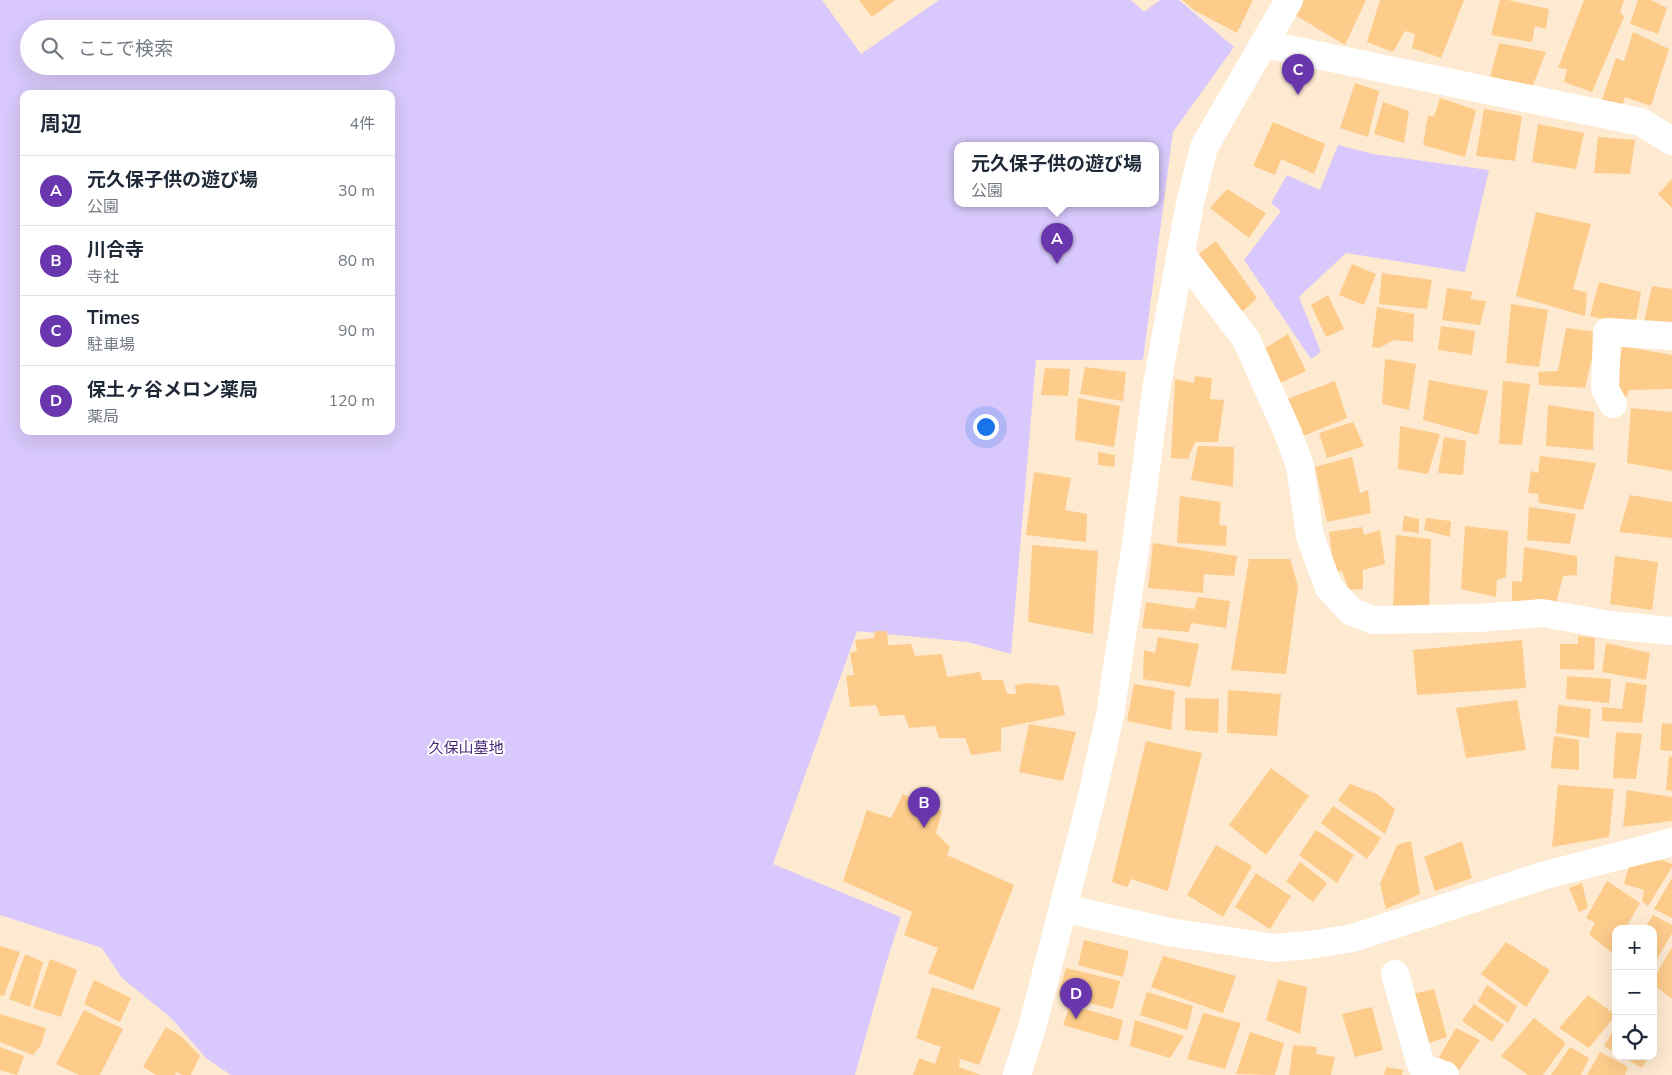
<!DOCTYPE html>
<html lang="ja">
<head>
<meta charset="utf-8">
<style>
	body { margin:0; font-family:"Nunito Sans","Noto Sans JP",sans-serif; background:#f2f2f3; color:#1f2937 }
	.controls { position:absolute; right:15px; bottom:15px; display:grid; overflow:hidden; border-radius:10px; box-shadow:0 5px 20px #0002 }
	.controls button { width:45px; height:45px; display:grid; place-items:center; padding:0; border:0; border-bottom:1px solid #e0e1e3; background:#fff; color:#1f2937; font:25px sans-serif }
	.you { position:absolute; left:985px; top:426px; width:18px; height:18px; margin:-12px; border:4px solid #fff; border-radius:50%; background:#1a73e8; box-shadow:0 0 0 8px #1a73e833 }
	.badge { display:grid; place-items:center; width:32px; height:32px; border-radius:50%; background:#6936ad; color:#fff; font-size:16px; font-weight:700 }
	.pin { position:absolute; translate:-50% -41px; filter:drop-shadow(0 1px 2px #0008) }
	.pin::after { content:''; position:absolute; top:26px; width:18px; height:15px; background:inherit; clip-path:polygon(0 0,100% 0,50% 100%) }
	.popup { position:absolute; left:954px; top:142px; width:205px; height:65px; box-sizing:border-box; display:grid; place-content:center; border-radius:10px; background:#fff; filter:drop-shadow(0 1px 4px #0005); font-size:16px; white-space:nowrap; color:#747a83 }
	.popup b { font-size:19px; color:#1f2937 }
	.popup::after { content:''; position:absolute; left:50%; top:100%; margin-left:-10px; border:10px solid transparent; border-top-color:#fff }
	.list { margin:0; padding:0; list-style:none }
	h2 { display:flex; justify-content:space-between; align-items:center; height:65px; margin:0; padding:0 20px; font-size:21px }
	h2 small { font-size:16px; font-weight:400; color:#747a83 }
	.list li { display:grid; grid-template-columns:32px 1fr auto; gap:15px; align-items:center; box-sizing:border-box; height:70px; padding:0 20px; border-top:1px solid #e0e1e3 }
	.list b { display:block; font-size:19px; white-space:nowrap }
	.list p { margin:0; font-size:16px; white-space:nowrap; color:#747a83 }
	.list em { font-size:16px; font-style:normal; color:#747a83 }
	.icon { flex:none; width:28px; height:28px; fill:none; stroke:currentColor; stroke-width:2; stroke-linecap:round; stroke-linejoin:round }
	.map { position:relative; flex:none; width:1672px; height:1075px; overflow:hidden }
	.search { position:absolute; background:#fff; box-shadow:0 5px 20px #0002; left:20px; top:20px; width:375px; height:55px; display:flex; align-items:center; gap:12px; box-sizing:border-box; padding:0 18px; border-radius:28px; color:#747a83; font-size:19px }
	.panel { position:absolute; background:#fff; box-shadow:0 5px 20px #0002; left:20px; top:90px; width:375px; height:345px; border-radius:10px }
	.map>svg:first-child { display:block }
	.green { fill:#d8c8fb; fill-rule:evenodd }
	.building { fill:#fdcc8b }
	.lines { fill:none; stroke-linecap:round; stroke-linejoin:round }
	.minor { stroke:#fff; stroke-width:28 }
	.labels { text-anchor:middle; dominant-baseline:central; stroke-width:4; stroke-linejoin:round; paint-order:stroke }
	.park-label { font-size:15px; fill:#492877; stroke:#fff }
</style>
</head>
<body>
<div class="map">
<svg width="1672" height="1075" viewBox="0 0 1672 1075">
	<rect width="100%" height="100%" fill="#feead1"/>
	<!-- green -->
	<g class="green">
		<path d="M0 0H822L861 54 939 0H1131L1144 12 1160 0H1179L1234 47 1173 132 1143 360H1036L1011 654 968 642 857 631 773 864 901 917 885 967 855 1075H231L207 1059 171 1018 122 978 102 948 0 915ZM29 29H386V66H29ZM24 94H391V431H24ZM958 145H1156V203H958Z"/>
		<path d="M1338 145 1373 154 1489 170 1465 272 1346 253 1299 297 1321 352 1311 359 1244 260 1281 211 1271 203 1287 175 1320 190Z"/>
	</g>
	<!-- building -->
	<g class="building">
		<path d="M859 0H895L872 17Z"/>
		<path d="M1182 0H1253L1237 33 1194 10Z"/>
		<path d="M1304 0H1366L1345 45 1295 15Z"/>
		<path d="M1380 0H1464L1441 58 1412 48 1415 34 1405 31 1393 52 1367 42Z"/>
		<path d="M1500 0H1508L1549 9 1546 29 1535 26 1532 42 1491 35Z"/>
		<path d="M1584 0H1624L1620 12 1624 17 1592 92 1564 82 1567 69 1558 68Z"/>
		<path d="M1638 0H1651L1667 8 1658 34 1630 24Z"/>
		<path d="M1633 32 1669 49 1651 106 1625 97 1622 107 1602 100 1616 58 1624 61Z"/>
		<path d="M1499 43 1546 52 1531 90 1489 81Z"/>
		<path d="M1355 83 1379 91 1368 137 1340 128Z"/>
		<path d="M1440 98 1476 110 1465 157 1423 145 1428 115 1434 117Z"/>
		<path d="M1383 102 1409 111 1404 143 1374 134Z"/>
		<path d="M1484 109 1522 116 1515 161 1476 156Z"/>
		<path d="M1273 122 1325 144 1314 174 1281 159 1275 175 1253 166Z"/>
		<path d="M1538 124 1584 133 1576 169 1532 162Z"/>
		<path d="M1598 137 1635 140 1630 174 1594 173Z"/>
		<path d="M1672 179V208L1658 194Z"/>
		<path d="M1227 189 1266 213 1249 238 1210 208Z"/>
		<path d="M1536 212 1591 224 1573 289 1587 293 1585 316 1516 296Z"/>
		<path d="M1216 241 1257 298 1241 313 1197 255Z"/>
		<path d="M1352 264 1376 274 1364 305 1339 295Z"/>
		<path d="M1382 273 1432 280 1427 309 1379 304Z"/>
		<path d="M1599 282 1641 292 1635 327 1590 316Z"/>
		<path d="M1652 286 1672 289V326L1644 322Z"/>
		<path d="M1447 288 1473 292 1470 299 1486 301 1480 325 1442 320Z"/>
		<path d="M1328 295 1344 329 1326 337 1311 305Z"/>
		<path d="M1511 304 1548 310 1539 367 1506 363Z"/>
		<path d="M1377 307 1414 314 1413 342 1394 340 1379 348 1372 347Z"/>
		<path d="M1441 326 1475 331 1472 355 1438 350Z"/>
		<path d="M1566 328 1598 332 1585 388 1539 385 1538 372 1558 371Z"/>
		<path d="M1288 334 1306 371 1276 385 1260 351Z"/>
		<path d="M1622 346 1672 355V389L1629 390 1627 397 1616 396Z"/>
		<path d="M1385 359 1416 364 1409 410 1382 404Z"/>
		<path d="M1085 367 1126 372 1123 401 1080 394Z"/>
		<path d="M1045 368 1070 369 1068 396 1041 395Z"/>
		<path d="M1195 376 1212 378 1210 399 1224 400 1218 442H1195L1188 459 1171 458 1175 379 1194 383Z"/>
		<path d="M1429 380 1488 391 1478 435 1423 420Z"/>
		<path d="M1335 381 1347 418 1301 437 1287 399Z"/>
		<path d="M1503 381 1530 384 1522 445 1499 444Z"/>
		<path d="M1078 398 1120 406 1114 447 1075 440Z"/>
		<path d="M1548 405 1594 412 1593 450 1546 446Z"/>
		<path d="M1631 408 1672 412V471L1627 463Z"/>
		<path d="M1353 422 1364 446 1327 458 1319 433Z"/>
		<path d="M1400 426 1440 434 1428 474 1398 469Z"/>
		<path d="M1444 437 1466 441 1463 475 1438 473Z"/>
		<path d="M1198 446 1234 447 1233 487 1191 480Z"/>
		<path d="M1098 452 1115 455 1114 467 1098 465Z"/>
		<path d="M1540 456 1596 463 1583 510 1539 503 1538 494 1528 493 1531 471 1538 473Z"/>
		<path d="M1352 457 1360 493 1368 490 1371 513 1327 522 1315 467Z"/>
		<path d="M1034 472 1071 478 1065 510 1087 514 1086 542 1026 535Z"/>
		<path d="M1630 495 1672 502V538L1619 532Z"/>
		<path d="M1180 496 1221 502 1219 525 1227 526 1226 546 1177 543Z"/>
		<path d="M1529 507 1576 514 1570 544 1527 540Z"/>
		<path d="M1404 516 1419 519V533L1402 531Z"/>
		<path d="M1426 518 1451 521 1450 537 1424 530Z"/>
		<path d="M1465 526 1508 531 1506 577 1497 580 1496 597 1461 589Z"/>
		<path d="M1362 527 1364 535 1380 530 1385 564 1363 570V589L1349 590 1342 571 1334 572 1329 532Z"/>
		<path d="M1396 535 1431 539 1429 607H1393Z"/>
		<path d="M1153 543 1237 556 1234 576 1204 574 1203 593 1148 588Z"/>
		<path d="M1032 545 1098 551 1093 634 1028 622Z"/>
		<path d="M1524 547 1577 556V575L1563 576 1556 604 1512 601V581L1522 582Z"/>
		<path d="M1615 556 1658 562 1652 610 1610 604Z"/>
		<path d="M1249 559H1290L1298 586 1286 674 1231 670Z"/>
		<path d="M1198 597 1230 601 1226 628 1191 623 1189 632 1142 628 1146 602 1194 609Z"/>
		<path d="M875 631H887L888 645 911 644 915 656 942 654 947 677 980 672 982 680H1003L1007 694H1016L1015 685 1030 683 1059 686 1065 715 1001 728V751L971 755 965 738H939L935 726 909 728 904 715 880 716 876 705 850 707 846 676 854 675 850 653 857 651 855 640 874 638Z"/>
		<path d="M1578 636 1595 638 1594 670 1560 669V644H1578Z"/>
		<path d="M1158 637 1199 644 1190 687 1143 679 1144 650 1155 653Z"/>
		<path d="M1522 640 1526 688 1417 695 1413 650Z"/>
		<path d="M1606 643 1650 653 1646 680 1602 672Z"/>
		<path d="M1567 676 1611 679 1609 703 1566 699Z"/>
		<path d="M1626 682 1647 685 1642 723 1602 721V707L1622 709Z"/>
		<path d="M1134 684 1175 691 1171 730 1127 721Z"/>
		<path d="M1228 690 1281 694 1277 736 1227 733Z"/>
		<path d="M1185 698 1219 699 1218 733 1185 730Z"/>
		<path d="M1517 700 1526 750 1466 758 1456 708Z"/>
		<path d="M1558 705 1591 709 1589 738 1556 733Z"/>
		<path d="M1662 723 1672 724V751L1660 750Z"/>
		<path d="M1029 724 1076 732 1063 781 1019 772Z"/>
		<path d="M1616 732 1642 734 1636 779 1613 778Z"/>
		<path d="M1554 736 1579 740V770L1551 768Z"/>
		<path d="M1146 741 1202 753 1168 891 1131 879 1127 887 1112 882Z"/>
		<path d="M1669 756 1672 757V791L1666 790Z"/>
		<path d="M1271 768 1309 796 1266 855 1229 825Z"/>
		<path d="M1350 784 1377 794 1395 809 1385 834 1338 800Z"/>
		<path d="M1558 785 1614 789 1609 837 1552 847Z"/>
		<path d="M1627 790 1672 797V821L1623 827Z"/>
		<path d="M903 794 942 811 936 833 950 847 947 855 1014 885 973 990 928 973 938 948 904 935 912 912 843 881 867 810 891 818Z"/>
		<path d="M1333 806 1381 838 1367 859 1321 823Z"/>
		<path d="M1316 830 1354 855 1337 883 1299 855Z"/>
		<path d="M1411 841 1420 894 1386 909 1380 884 1397 845Z"/>
		<path d="M1462 841 1472 878 1435 891 1424 857Z"/>
		<path d="M1216 845 1252 866 1223 917 1187 895Z"/>
		<path d="M1662 860 1672 864V867L1648 906 1642 901 1644 890 1624 884 1629 866Z"/>
		<path d="M1300 862 1327 883 1313 902 1286 881Z"/>
		<path d="M1256 873 1291 896 1270 929 1235 907Z"/>
		<path d="M1672 878V918L1654 909Z"/>
		<path d="M1607 881 1640 903 1625 929H1616V946L1612 953 1589 934 1595 923 1586 918Z"/>
		<path d="M1582 883 1588 908 1579 912 1569 888Z"/>
		<path d="M1653 915 1672 925V933L1653 966V929H1644Z"/>
		<path d="M1084 940 1129 951 1123 977 1078 965Z"/>
		<path d="M1506 942 1550 970 1526 1007 1481 974Z"/>
		<path d="M0 946 20 952 4 996 0 995Z"/>
		<path d="M1672 947V999L1653 984V980Z"/>
		<path d="M25 954 43 962 30 1007 9 999Z"/>
		<path d="M1163 956 1236 976 1223 1013 1151 987Z"/>
		<path d="M50 959 77 970 61 1017 33 1008Z"/>
		<path d="M1066 968 1120 981 1113 1009 1058 995Z"/>
		<path d="M94 980 131 998 120 1022 84 1004Z"/>
		<path d="M1278 980 1307 987 1300 1034 1266 1020Z"/>
		<path d="M1487 985 1517 1006 1508 1023 1478 1001Z"/>
		<path d="M932 987 1001 1008 979 1065 960 1059 959 1067 981 1075H913L919 1058 935 1064 941 1047 916 1038Z"/>
		<path d="M1434 989 1447 1037 1429 1043 1413 994Z"/>
		<path d="M1147 992 1193 1006 1187 1030 1140 1015Z"/>
		<path d="M1588 995 1616 1015 1589 1048 1559 1028Z"/>
		<path d="M1474 1004 1504 1025 1492 1042 1462 1021Z"/>
		<path d="M1070 1005 1123 1020 1118 1041 1063 1025Z"/>
		<path d="M1372 1007 1383 1050 1355 1057 1342 1014Z"/>
		<path d="M84 1010 123 1029 100 1075H79L56 1064Z"/>
		<path d="M1203 1013 1241 1023 1225 1069 1187 1059Z"/>
		<path d="M0 1014 46 1028 41 1045 33 1055 0 1042Z"/>
		<path d="M1534 1018 1566 1043 1543 1075H1528L1501 1056Z"/>
		<path d="M1135 1020 1184 1036 1170 1058 1130 1046Z"/>
		<path d="M1616 1026V1053L1604 1046Z"/>
		<path d="M166 1027 181 1036 200 1056 191 1075H182L177 1072 175 1075H156L143 1067Z"/>
		<path d="M1456 1028 1480 1040 1459 1070 1439 1057Z"/>
		<path d="M1250 1032 1284 1043 1275 1075 1236 1074Z"/>
		<path d="M1293 1045 1317 1047 1316 1054 1335 1057 1331 1075H1289Z"/>
		<path d="M0 1047 24 1056 17 1075 0 1070Z"/>
		<path d="M1570 1047 1589 1058 1581 1075H1551Z"/>
		<path d="M1600 1052 1628 1067 1625 1075H1587Z"/>
		<path d="M1621 1056H1649L1642 1068Z"/>
		<path d="M1386 1067 1403 1070 1402 1075H1384Z"/>
	</g>
	<g class="lines">
		<!-- minor -->
		<g class="minor">
			<path d="M1264 44 1641 122 1672 141"/>
			<path d="M1181 254 1246 339 1288 433 1300 466 1310 536 1329 588 1352 612 1373 620 1479 618 1542 613 1610 625 1672 631"/>
			<path d="M1613 404 1605 389 1607 332 1672 336"/>
			<path d="M1063 908 1169 932 1274 948 1309 945 1353 938 1542 876 1672 842"/>
			<path d="M1395 974 1420 1062 1423 1068 1445 1075"/>
			<path d="M1017 1075 1033 1024 1063 908 1091 800 1110 715 1137 536 1157 384 1190 203 1204 147 1289 0"/>
		</g>
	</g>
	<g class="labels">
		<!-- park labels -->
		<g class="park-label">
			<text x="466" y="748">久保山墓地</text>
		</g>
	</g>
</svg>
<div class="controls">
<button>+</button>
<button>−</button>
<button><svg class="icon" aria-label="locate" viewBox="0 0 24 24"><circle cx="12" cy="12" r="6"/><path d="M12 2v4M12 18v4M2 12h4M18 12h4"/></svg></button>
</div>
<div class="you"></div>
<div class="pin badge" style="left:1057px;top:264px">A</div>
<div class="popup"><b>元久保子供の遊び場</b>公園</div>
<div class="pin badge" style="left:924px;top:828px">B</div>
<div class="pin badge" style="left:1298px;top:95px">C</div>
<div class="pin badge" style="left:1076px;top:1019px">D</div>
<div class="search"><svg class="icon" aria-label="search" viewBox="0 0 24 24"><circle cx="10" cy="10" r="6"/><path d="M15 15l6 6"/></svg>ここで検索</div>
<section class="panel">
<h2>周辺<small>4件</small></h2>
<ul class="list">
<li><span class="badge">A</span><div><b>元久保子供の遊び場</b><p>公園</p></div><em>30 m</em></li>
<li><span class="badge">B</span><div><b>川合寺</b><p>寺社</p></div><em>80 m</em></li>
<li><span class="badge">C</span><div><b>Times</b><p>駐車場</p></div><em>90 m</em></li>
<li><span class="badge">D</span><div><b>保土ヶ谷メロン薬局</b><p>薬局</p></div><em>120 m</em></li>
</ul>
</section>
</div>
</body>
</html>
